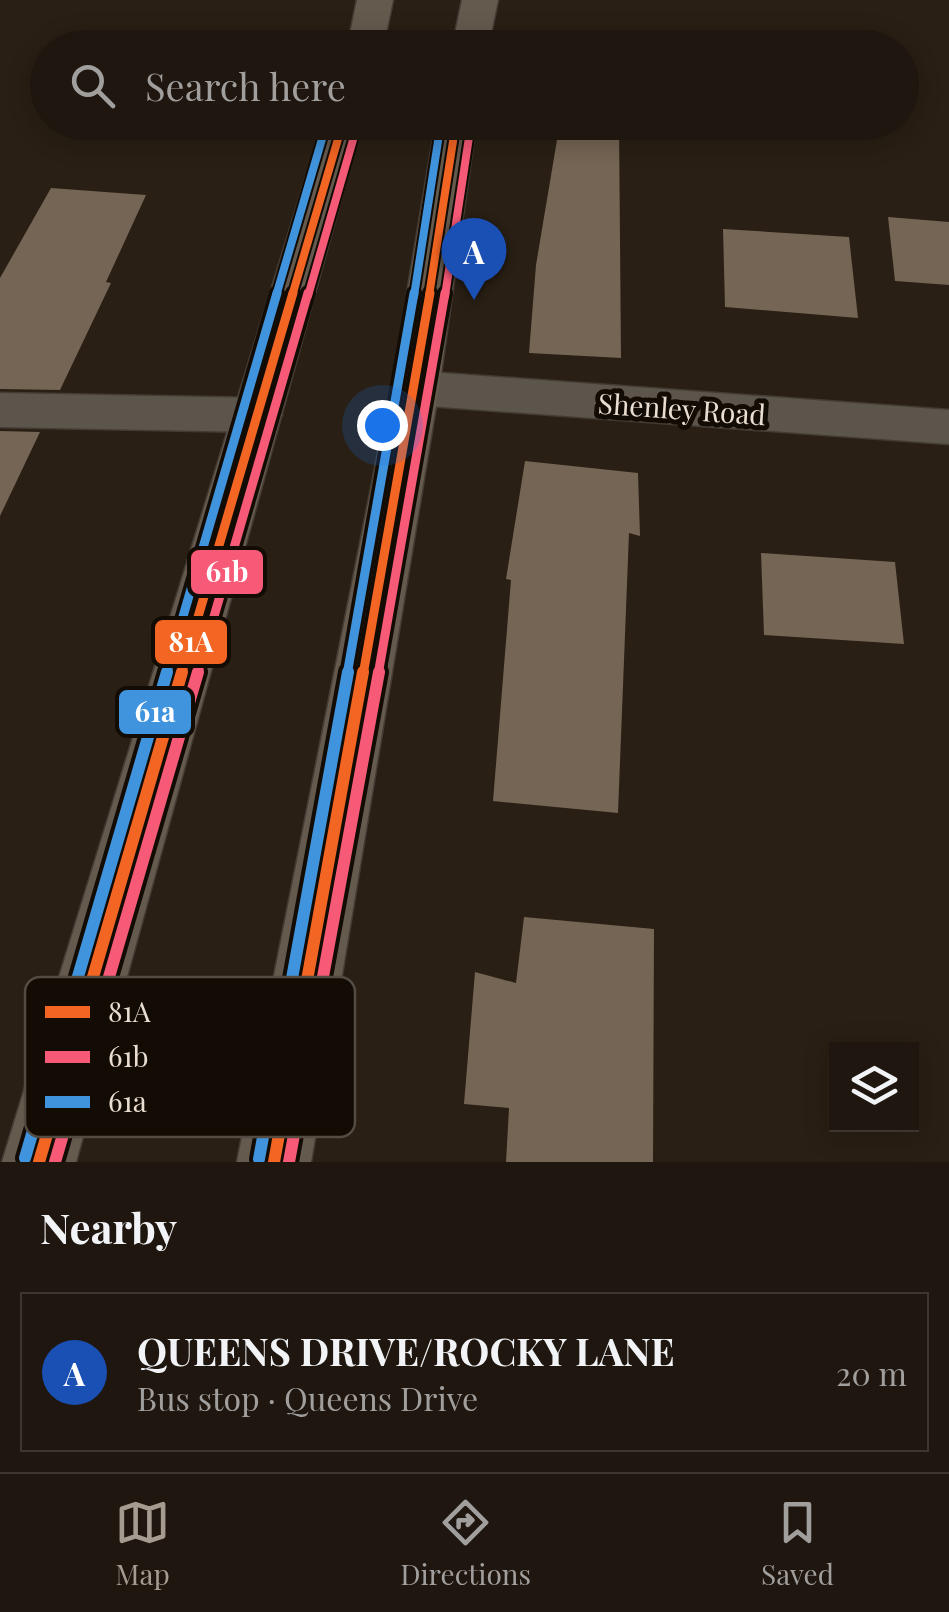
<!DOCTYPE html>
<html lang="en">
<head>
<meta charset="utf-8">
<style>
	body { margin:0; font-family:"Playfair Display",serif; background:#272018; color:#f1f3f6 }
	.controls { position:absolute; right:30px; bottom:30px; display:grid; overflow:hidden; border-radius:0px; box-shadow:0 5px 25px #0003 }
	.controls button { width:90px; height:90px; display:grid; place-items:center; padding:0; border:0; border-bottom:2px solid #3c362f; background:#1f170f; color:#f1f3f6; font:50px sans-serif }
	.you { position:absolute; left:382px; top:425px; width:35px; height:35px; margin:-25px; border:8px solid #fff; border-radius:50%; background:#1a73e8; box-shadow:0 0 0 15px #1a73e833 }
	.badge { display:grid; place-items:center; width:65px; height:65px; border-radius:50%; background:#a69b90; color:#fff; font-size:32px; font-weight:700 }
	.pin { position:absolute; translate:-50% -82px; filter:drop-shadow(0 2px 5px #0008) }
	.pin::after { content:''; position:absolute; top:52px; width:35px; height:30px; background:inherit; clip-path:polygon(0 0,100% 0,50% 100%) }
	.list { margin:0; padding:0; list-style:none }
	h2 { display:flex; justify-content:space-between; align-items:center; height:130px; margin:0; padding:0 40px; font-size:42px }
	h2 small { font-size:32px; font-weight:400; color:#a19f9e }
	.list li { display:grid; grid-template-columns:65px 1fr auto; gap:30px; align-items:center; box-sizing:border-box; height:160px; margin:0 20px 20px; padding:0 20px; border:2px solid #3c362f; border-radius:0px }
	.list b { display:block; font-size:38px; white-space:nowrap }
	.list p { margin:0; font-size:32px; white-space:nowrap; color:#a19f9e }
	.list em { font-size:32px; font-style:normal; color:#a19f9e }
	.icon { flex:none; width:55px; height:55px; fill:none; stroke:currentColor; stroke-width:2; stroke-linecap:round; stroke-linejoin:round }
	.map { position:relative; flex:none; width:949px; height:1162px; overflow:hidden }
	.search { position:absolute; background:#1f170f; box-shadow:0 5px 25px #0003; left:30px; right:30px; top:30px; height:110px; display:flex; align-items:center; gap:25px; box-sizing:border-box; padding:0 35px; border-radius:55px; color:#a19f9e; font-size:38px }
	.sheet { height:310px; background:#1f170f }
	nav { display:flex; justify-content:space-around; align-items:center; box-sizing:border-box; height:140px; border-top:2px solid #3c362f; background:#1f170f; font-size:28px; color:#a19f9e }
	nav a { display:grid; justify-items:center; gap:5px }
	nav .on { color:#a69b90 }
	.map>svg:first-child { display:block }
	.building { fill:#756554 }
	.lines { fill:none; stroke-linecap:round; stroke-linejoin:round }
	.minor-casing { stroke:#443c34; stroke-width:3 }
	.trunk-casing { stroke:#443c34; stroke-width:3 }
	.minor { fill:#5c554c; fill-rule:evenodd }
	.trunk { fill:#655a4e; fill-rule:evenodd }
	.bus-1-far2-casing { stroke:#130c05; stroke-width:12 }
	.bus-1-far1-casing { stroke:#130c05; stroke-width:16 }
	.bus-1-casing { stroke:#130c05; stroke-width:20 }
	.bus-2-far2-casing { stroke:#130c05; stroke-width:12 }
	.bus-2-far1-casing { stroke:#130c05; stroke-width:16 }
	.bus-2-casing { stroke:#130c05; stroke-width:20 }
	.bus-3-far2-casing { stroke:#130c05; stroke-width:12 }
	.bus-3-far1-casing { stroke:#130c05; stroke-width:16 }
	.bus-3-casing { stroke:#130c05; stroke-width:20 }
	.bus-1-far2 { stroke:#f26522; stroke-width:8 }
	.bus-1-far1 { stroke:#f26522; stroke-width:9 }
	.bus-1 { stroke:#f26522; stroke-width:12 }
	.bus-2-far2 { stroke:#f75a77; stroke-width:8 }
	.bus-2-far1 { stroke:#f75a77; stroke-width:9 }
	.bus-2 { stroke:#f75a77; stroke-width:12 }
	.bus-3-far2 { stroke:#4094de; stroke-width:8 }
	.bus-3-far1 { stroke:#4094de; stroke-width:9 }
	.bus-3 { stroke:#4094de; stroke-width:12 }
	.labels { text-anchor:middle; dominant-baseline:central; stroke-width:10; stroke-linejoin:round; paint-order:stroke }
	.street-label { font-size:28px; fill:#eaded2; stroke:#130c05 }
	.key { fill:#130c05; stroke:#544b42; stroke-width:2.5 }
	.key-label { font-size:28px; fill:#eaded2 }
	.line-badge { stroke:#130c05; stroke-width:4 }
	.badge-label { font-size:28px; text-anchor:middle; font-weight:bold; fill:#fff }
</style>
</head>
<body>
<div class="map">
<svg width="949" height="1162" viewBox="0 0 949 1162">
	<rect width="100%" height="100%" fill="#291f14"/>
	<!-- building -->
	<g class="building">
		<path d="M560 122H619L621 358 529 353 536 265Z"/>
		<path d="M51 188 146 195 106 282 111 283 60 390 0 389V278Z"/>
		<path d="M888 217 949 222V285L895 281Z"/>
		<path d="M723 229 849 237 858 318 725 307Z"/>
		<path d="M0 431 40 432 0 516Z"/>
		<path d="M525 461 638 473 640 536 629 533 618 813 493 801 511 580 506 579Z"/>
		<path d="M761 553 895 562 904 644 764 635Z"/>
		<path d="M524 917 654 929 653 1162H506L509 1108 464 1104 475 972 516 983Z"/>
	</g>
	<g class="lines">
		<defs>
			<g id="minor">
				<path d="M415 371 949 410V444L415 405 398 400 391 388 398 376Z"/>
				<path d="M0 393 257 398 274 403 282 415 274 427 257 432 0 427Z"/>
			</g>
			<g id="trunk">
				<path d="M357 0H393L383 48H347Z"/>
				<path d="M462 0H498L488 48H452Z"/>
				<path d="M323 122H362L76 1162H2Z"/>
				<path d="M436 122H476L439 388 311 1162H237L391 388Z"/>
			</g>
		</defs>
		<!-- minor casing -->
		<use href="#minor" class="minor-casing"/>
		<!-- trunk casing -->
		<use href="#trunk" class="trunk-casing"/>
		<!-- minor -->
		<use href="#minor" class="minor"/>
		<!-- trunk -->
		<use href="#trunk" class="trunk"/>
		<defs>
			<g id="bus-1-far2">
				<path d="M292 296 343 122"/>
				<path d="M429 296 456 122"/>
			</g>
			<g id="bus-1-far1">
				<path d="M181 675 293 293"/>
				<path d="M363 675 430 293"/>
			</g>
			<g id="bus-1">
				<path d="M39 1162 182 672"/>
				<path d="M274 1162 363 672"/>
			</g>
			<g id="bus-2-far2">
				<path d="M308 296 357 126"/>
				<path d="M445 296 471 124"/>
			</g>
			<g id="bus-2-far1">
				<path d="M197 675 308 293"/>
				<path d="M378 675 445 293"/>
			</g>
			<g id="bus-2">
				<path d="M55 1162 198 672"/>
				<path d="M289 1162 379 672"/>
			</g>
			<g id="bus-3-far2">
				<path d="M276 296 327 122"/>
				<path d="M414 296 441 122"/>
			</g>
			<g id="bus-3-far1">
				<path d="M166 675 277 293"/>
				<path d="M347 675 414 293"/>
			</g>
			<g id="bus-3">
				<path d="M25 1158 167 672"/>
				<path d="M259 1159 348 672"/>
			</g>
		</defs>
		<!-- bus-1-far2 casing -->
		<use href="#bus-1-far2" class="bus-1-far2-casing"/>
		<!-- bus-1-far1 casing -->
		<use href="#bus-1-far1" class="bus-1-far1-casing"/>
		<!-- bus-1 casing -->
		<use href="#bus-1" class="bus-1-casing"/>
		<!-- bus-2-far2 casing -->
		<use href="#bus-2-far2" class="bus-2-far2-casing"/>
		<!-- bus-2-far1 casing -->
		<use href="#bus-2-far1" class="bus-2-far1-casing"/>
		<!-- bus-2 casing -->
		<use href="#bus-2" class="bus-2-casing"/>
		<!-- bus-3-far2 casing -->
		<use href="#bus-3-far2" class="bus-3-far2-casing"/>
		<!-- bus-3-far1 casing -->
		<use href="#bus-3-far1" class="bus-3-far1-casing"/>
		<!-- bus-3 casing -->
		<use href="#bus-3" class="bus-3-casing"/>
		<!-- bus-1-far2 -->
		<use href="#bus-1-far2" class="bus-1-far2"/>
		<!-- bus-1-far1 -->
		<use href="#bus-1-far1" class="bus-1-far1"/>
		<!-- bus-1 -->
		<use href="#bus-1" class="bus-1"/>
		<!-- bus-2-far2 -->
		<use href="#bus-2-far2" class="bus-2-far2"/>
		<!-- bus-2-far1 -->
		<use href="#bus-2-far1" class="bus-2-far1"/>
		<!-- bus-2 -->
		<use href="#bus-2" class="bus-2"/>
		<!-- bus-3-far2 -->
		<use href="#bus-3-far2" class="bus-3-far2"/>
		<!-- bus-3-far1 -->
		<use href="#bus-3-far1" class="bus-3-far1"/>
		<!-- bus-3 -->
		<use href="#bus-3" class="bus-3"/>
	</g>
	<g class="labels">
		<!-- street labels -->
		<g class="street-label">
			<text transform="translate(682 408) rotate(4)">Shenley Road</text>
		</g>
	</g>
	<!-- legend -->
	<rect x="25" y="977" width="330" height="160" rx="15" class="key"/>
	<rect x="45" y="1006" width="45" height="12" fill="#f26522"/>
	<rect x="45" y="1051" width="45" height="12" fill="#f75a77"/>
	<rect x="45" y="1096" width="45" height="12" fill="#4094de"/>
	<g class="key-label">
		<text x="108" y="1022">81A</text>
		<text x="108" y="1067">61b</text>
		<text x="108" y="1112">61a</text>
	</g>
	<g class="line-badge">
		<rect x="189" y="548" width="76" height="48" rx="10" fill="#f75a77"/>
		<rect x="153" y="618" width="76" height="48" rx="10" fill="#f26522"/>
		<rect x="117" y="688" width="76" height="48" rx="10" fill="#4094de"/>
	</g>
	<g class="badge-label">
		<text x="227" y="582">61b</text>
		<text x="191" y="652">81A</text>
		<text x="155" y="722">61a</text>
	</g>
</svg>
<div class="controls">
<button><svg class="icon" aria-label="layers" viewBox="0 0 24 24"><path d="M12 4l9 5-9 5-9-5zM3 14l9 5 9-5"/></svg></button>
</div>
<div class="you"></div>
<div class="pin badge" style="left:474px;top:300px;background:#1a4fb4">A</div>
<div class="search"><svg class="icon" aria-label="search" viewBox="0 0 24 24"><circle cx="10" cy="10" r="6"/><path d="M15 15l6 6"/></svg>Search here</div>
</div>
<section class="sheet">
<h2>Nearby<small></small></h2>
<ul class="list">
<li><span class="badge" style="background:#1a4fb4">A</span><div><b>QUEENS DRIVE/ROCKY LANE</b><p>Bus stop · Queens Drive</p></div><em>20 m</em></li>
</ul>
</section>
<nav>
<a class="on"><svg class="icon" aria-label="map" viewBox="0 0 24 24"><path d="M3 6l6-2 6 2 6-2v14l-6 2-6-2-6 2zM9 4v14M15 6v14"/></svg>Map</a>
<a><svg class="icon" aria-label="directions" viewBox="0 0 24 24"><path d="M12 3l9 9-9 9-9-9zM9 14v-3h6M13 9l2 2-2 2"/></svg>Directions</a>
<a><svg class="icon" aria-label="saved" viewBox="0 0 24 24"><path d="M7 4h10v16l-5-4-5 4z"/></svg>Saved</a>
</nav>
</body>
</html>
